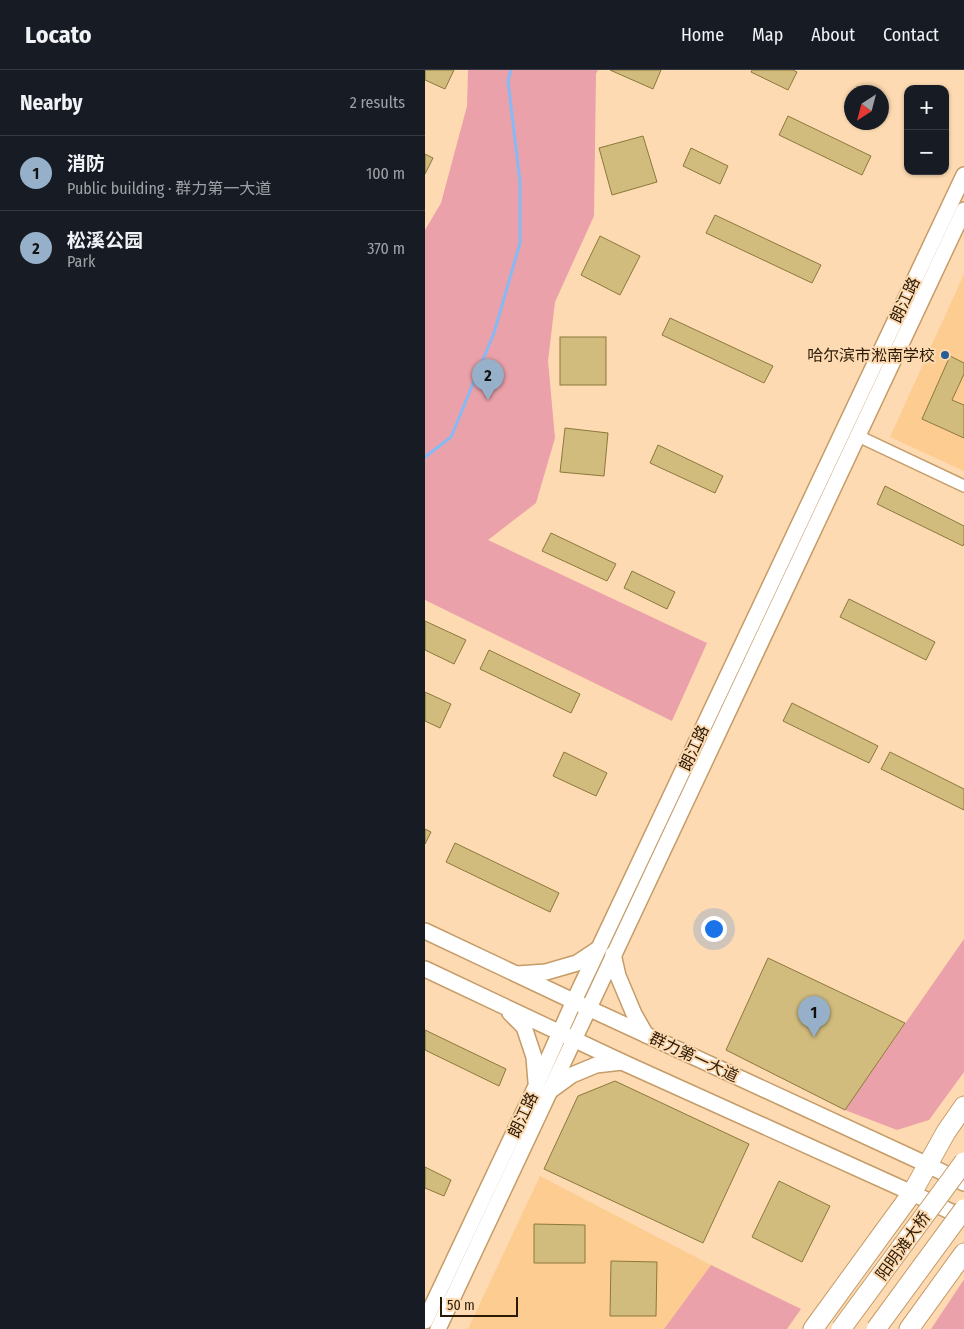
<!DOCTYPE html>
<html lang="en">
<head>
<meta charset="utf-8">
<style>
	body { margin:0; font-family:"Fira Sans Condensed","Noto Sans SC",sans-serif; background:#242831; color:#f1f3f6 }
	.controls { position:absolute; right:15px; top:15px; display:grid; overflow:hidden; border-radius:10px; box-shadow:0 1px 4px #0004 }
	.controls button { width:45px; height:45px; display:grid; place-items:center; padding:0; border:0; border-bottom:1px solid #363941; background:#171b24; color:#f1f3f6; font:25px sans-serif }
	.compass { position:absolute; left:419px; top:15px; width:45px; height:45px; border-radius:50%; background:#171b24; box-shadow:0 1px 4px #0004; rotate:216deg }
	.scale { position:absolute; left:15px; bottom:12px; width:78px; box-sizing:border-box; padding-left:5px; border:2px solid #2b1b06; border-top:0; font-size:14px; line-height:18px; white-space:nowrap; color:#2b1b06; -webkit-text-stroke:4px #fddab1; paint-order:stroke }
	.you { position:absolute; left:288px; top:858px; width:18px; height:18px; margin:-12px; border:4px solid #fff; border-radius:50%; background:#1a73e8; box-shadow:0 0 0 8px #1a73e833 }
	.badge { display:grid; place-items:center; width:32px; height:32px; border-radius:50%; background:#96b0ca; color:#111; font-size:16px; font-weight:700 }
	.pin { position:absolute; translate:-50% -41px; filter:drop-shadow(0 1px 2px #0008) }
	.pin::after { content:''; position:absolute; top:26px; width:18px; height:15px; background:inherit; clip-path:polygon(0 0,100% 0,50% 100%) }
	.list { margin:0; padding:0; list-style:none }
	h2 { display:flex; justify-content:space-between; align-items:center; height:65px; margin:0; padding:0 20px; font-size:21px }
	h2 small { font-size:16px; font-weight:400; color:#9ea1a6 }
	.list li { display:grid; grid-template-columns:32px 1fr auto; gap:15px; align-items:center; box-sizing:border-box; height:75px; padding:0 20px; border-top:1px solid #363941 }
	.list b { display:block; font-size:19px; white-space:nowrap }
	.list p { margin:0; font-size:16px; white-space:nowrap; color:#9ea1a6 }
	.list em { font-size:16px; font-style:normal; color:#9ea1a6 }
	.map { position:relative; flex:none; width:539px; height:1259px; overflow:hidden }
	header { display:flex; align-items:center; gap:30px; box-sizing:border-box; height:70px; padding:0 25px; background:#171b24; border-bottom:1px solid #363941 }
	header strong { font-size:24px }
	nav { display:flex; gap:28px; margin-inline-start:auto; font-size:18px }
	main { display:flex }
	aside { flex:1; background:#171b24 }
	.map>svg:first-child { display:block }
	.built { fill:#fdcc90 }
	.green { fill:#eba1a9 }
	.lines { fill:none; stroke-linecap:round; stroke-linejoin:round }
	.stream { stroke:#87baf4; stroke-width:3 }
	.building { fill:#d1bc7e; stroke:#8c783b }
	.minor-casing { stroke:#c59c68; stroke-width:14 }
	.secondary-casing { stroke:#c59c68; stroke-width:18 }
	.trunk-casing { stroke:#c59c68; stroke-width:21 }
	.minor { stroke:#fff; stroke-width:11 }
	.secondary { stroke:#fff; stroke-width:15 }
	.trunk { stroke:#fff; stroke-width:19 }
	.trunk-bridge-casing { stroke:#c59c68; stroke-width:21; stroke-linecap:butt }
	.trunk-bridge { stroke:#fff; stroke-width:19 }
	.poi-dot { fill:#265d95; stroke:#fddab1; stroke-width:2 }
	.labels { text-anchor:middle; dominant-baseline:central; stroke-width:4; stroke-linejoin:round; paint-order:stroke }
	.street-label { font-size:16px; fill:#2b1b06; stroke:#fddab1 }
	.poi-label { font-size:16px; fill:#2b1b06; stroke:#fddab1; text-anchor:end }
</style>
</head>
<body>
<header>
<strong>Locato</strong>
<nav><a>Home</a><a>Map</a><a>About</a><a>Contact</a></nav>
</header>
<main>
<aside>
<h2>Nearby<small>2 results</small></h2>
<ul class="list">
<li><span class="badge">1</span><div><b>消防</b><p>Public building · 群力第一大道</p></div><em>100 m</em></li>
<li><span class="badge">2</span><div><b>松溪公园</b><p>Park</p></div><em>370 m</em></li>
</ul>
</aside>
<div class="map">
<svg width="539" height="1259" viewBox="0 0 539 1259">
	<rect width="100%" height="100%" fill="#fddab1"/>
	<!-- built -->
	<g class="built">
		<path d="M539 204V401L465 367Z"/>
		<path d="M115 1106 286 1195 239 1259H43Z"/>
	</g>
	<!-- green -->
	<g class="green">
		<path d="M43 0H173L171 4 169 146 130 232 123 291 130 368 111 433 63 470 282 573 247 651 0 530V160L16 133 42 36Z"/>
		<path d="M539 869V1002L504 1050 472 1060 420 1040Z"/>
		<path d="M286 1195 376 1239 362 1259H239Z"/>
		<path d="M539 1210V1259H506L538 1211Z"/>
	</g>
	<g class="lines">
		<!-- stream -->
		<path class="stream" d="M0 387 26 367 69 263 95 173V112L83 11 86 0"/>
	</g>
	<!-- building -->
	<g class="building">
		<path d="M0 0H29L20 19 0 10Z"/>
		<path d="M185 0H236L228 19Z"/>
		<path d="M327 0H368L372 2 363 20 326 2Z"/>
		<path d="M363 46 446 86 437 105 354 65Z"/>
		<path d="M218 66 232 112 187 125 174 78Z"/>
		<path d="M266 78 303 96 295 114 258 96Z"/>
		<path d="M0 84 8 88 0 104Z"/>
		<path d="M290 145 396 195 387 213 281 163Z"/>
		<path d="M175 166 215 186 195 225 156 205Z"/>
		<path d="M245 248 348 296 339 313 237 265Z"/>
		<rect x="135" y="267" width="46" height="48"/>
		<path d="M525 286 539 293V304L527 330 539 335V368L497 349Z"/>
		<path d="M140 358 183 363 179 406 135 402Z"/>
		<path d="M233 375 298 406 290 423 225 393Z"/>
		<path d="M460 416 539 456V473L538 476 452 434Z"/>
		<path d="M126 463 191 494 182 511 117 481Z"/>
		<path d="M207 501 250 522 242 539 199 518Z"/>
		<path d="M424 529 510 572 501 590 415 547Z"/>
		<path d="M0 551 41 570 29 594 0 580Z"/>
		<path d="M64 580 155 624 146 643 55 599Z"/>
		<path d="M0 622 26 634 15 658 0 651Z"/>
		<path d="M367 633 453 676 444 693 358 651Z"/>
		<path d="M139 682 182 703 171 726 128 706Z"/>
		<path d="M465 682 539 719V740L456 699Z"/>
		<path d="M0 759 6 762 0 774Z"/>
		<path d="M30 773 134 823 125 842 21 792Z"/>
		<path d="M343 888 480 953 420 1040 301 980Z"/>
		<path d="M0 960 81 999 74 1016 0 980Z"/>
		<path d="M190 1011 324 1074 278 1173 119 1099 153 1026Z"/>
		<path d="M0 1097 26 1110 19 1126 0 1118Z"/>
		<path d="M354 1111 405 1136 377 1192 327 1167Z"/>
		<path d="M109 1154 160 1155V1193H109Z"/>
		<path d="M186 1191 232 1192 231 1246H185Z"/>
	</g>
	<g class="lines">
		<defs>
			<path id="minor" d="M433 366 539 416"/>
			<g id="secondary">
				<path d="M0 861 163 938 503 1095 539 1113"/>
				<path d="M188 884 193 906 209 944 221 965"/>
				<path d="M0 899 197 992 487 1123 539 1148"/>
				<path d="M92 904 121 902 152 893 173 879"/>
				<path d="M85 943 99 957 109 987 111 1012"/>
				<path d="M125 1021 147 1005 171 995 197 992"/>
				<path d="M0 1251 111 1016 149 931 539 105"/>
				<path d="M13 1259 539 140"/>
			</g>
			<g id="trunk">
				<path d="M388 1259 487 1123 521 1062 539 1036"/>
				<path d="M484 1259 539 1183"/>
			</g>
		</defs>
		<!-- minor casing -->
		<use href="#minor" class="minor-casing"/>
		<!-- secondary casing -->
		<use href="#secondary" class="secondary-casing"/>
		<!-- trunk casing -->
		<use href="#trunk" class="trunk-casing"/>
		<!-- minor -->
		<use href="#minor" class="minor"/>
		<!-- secondary -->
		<use href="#secondary" class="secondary"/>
		<!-- trunk -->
		<use href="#trunk" class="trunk"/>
		<defs>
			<g id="trunk-bridge">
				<path d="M416 1259 539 1092"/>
				<path d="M451 1259 539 1139"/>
			</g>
		</defs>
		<!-- trunk-bridge casing -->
		<use href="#trunk-bridge" class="trunk-bridge-casing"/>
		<!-- trunk-bridge -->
		<use href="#trunk-bridge" class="trunk-bridge"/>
	</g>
	<!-- markers -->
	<circle class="poi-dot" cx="520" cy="285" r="5"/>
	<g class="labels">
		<!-- street labels -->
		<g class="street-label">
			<text transform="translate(480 230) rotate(-65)">朗江路</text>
			<text transform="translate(269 678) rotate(-65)">朗江路</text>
			<text transform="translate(269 987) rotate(25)">群力第一大道</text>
			<text transform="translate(98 1045) rotate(-65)">朗江路</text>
			<text transform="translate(478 1176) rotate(-54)">阳明滩大桥</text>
		</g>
		<!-- poi labels -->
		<g class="poi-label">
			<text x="510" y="285">哈尔滨市淞南学校</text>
		</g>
	</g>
</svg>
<div class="controls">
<button>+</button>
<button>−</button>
</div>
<svg class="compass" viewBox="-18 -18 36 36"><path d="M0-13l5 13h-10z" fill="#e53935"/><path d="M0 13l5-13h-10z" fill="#9ea1a6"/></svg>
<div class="scale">50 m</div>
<div class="you"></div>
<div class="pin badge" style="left:389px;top:967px">1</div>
<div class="pin badge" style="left:63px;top:330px">2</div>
</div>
</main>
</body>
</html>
